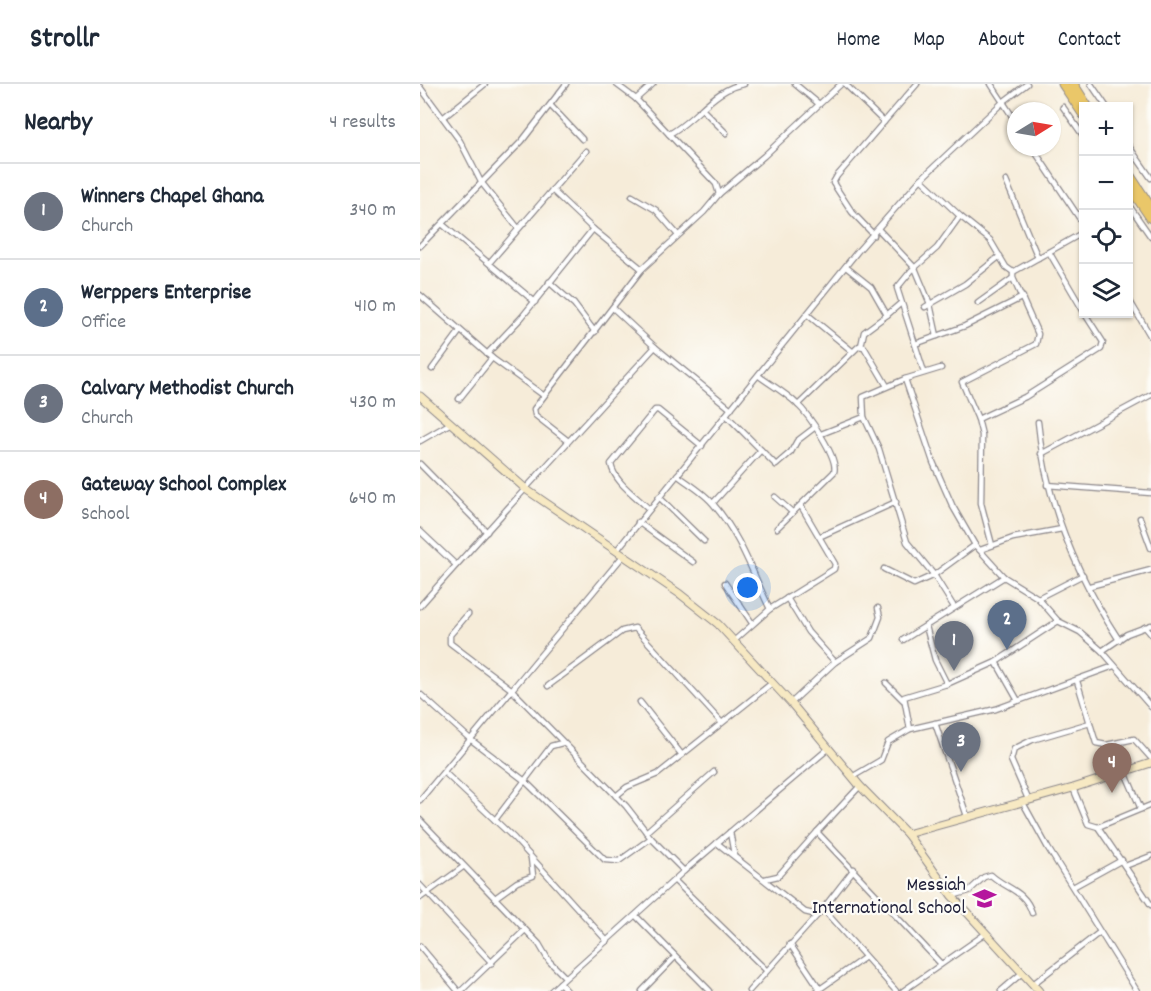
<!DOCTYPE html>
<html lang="en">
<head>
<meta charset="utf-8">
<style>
	body { margin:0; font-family:Dekko,sans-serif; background:#f2f2f3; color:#1f2937 }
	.controls { position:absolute; right:18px; top:18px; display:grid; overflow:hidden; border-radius:0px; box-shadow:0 2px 4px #0004 }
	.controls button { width:54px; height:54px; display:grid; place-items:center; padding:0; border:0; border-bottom:2px solid #e0e1e3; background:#fff; color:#1f2937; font:30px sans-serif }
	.compass { position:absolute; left:587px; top:18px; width:54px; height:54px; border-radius:50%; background:#fff; box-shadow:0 2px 4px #0004; rotate:79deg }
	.you { position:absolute; left:328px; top:504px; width:21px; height:21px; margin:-15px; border:4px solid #fff; border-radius:50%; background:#1a73e8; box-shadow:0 0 0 9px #1a73e833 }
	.badge { display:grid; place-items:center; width:39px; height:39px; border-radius:50%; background:#b5179e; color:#fff; font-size:20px; font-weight:700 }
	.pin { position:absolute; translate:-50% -50px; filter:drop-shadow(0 2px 3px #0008) }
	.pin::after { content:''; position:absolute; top:32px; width:21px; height:18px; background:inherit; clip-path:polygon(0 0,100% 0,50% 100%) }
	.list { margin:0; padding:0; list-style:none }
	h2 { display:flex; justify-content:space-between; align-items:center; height:78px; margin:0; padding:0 24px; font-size:26px }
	h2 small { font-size:20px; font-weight:400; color:#747a83 }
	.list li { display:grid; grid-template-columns:39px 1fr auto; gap:18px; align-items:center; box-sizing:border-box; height:96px; padding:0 24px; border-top:2px solid #e0e1e3 }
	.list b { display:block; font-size:22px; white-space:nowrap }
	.list p { margin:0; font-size:20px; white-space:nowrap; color:#747a83 }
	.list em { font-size:20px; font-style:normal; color:#747a83 }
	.icon { flex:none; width:33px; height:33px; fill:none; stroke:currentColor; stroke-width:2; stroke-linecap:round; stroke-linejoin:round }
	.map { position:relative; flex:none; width:731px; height:907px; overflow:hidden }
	header { display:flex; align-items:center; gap:36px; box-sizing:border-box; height:84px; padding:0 30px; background:#fff; border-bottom:2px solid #e0e1e3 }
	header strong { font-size:28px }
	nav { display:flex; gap:33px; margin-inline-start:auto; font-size:21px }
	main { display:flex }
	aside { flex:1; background:#fff }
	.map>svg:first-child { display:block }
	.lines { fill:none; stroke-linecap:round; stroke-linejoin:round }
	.street-casing { stroke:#8c878a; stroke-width:7 }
	.secondary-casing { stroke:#8c878a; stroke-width:9 }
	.highway-casing { stroke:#8c878a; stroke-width:11 }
	.street { stroke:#fff; stroke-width:4.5 }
	.secondary { stroke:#f7e9c3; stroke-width:7 }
	.highway { stroke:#eac769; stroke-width:9 }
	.labels { text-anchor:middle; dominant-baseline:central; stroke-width:4.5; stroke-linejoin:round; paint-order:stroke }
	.poi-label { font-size:20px; fill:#22223b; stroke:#fdfcf7; text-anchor:end }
</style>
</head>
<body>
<header>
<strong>Strollr</strong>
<nav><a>Home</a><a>Map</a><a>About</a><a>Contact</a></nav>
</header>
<main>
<aside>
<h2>Nearby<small>4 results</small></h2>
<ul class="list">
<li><span class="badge" style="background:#6b7280">1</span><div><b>Winners Chapel Ghana</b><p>Church</p></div><em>340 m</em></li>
<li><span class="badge" style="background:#5c6f8a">2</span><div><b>Werppers Enterprise</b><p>Office</p></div><em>410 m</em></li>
<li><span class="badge" style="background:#6b7280">3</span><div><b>Calvary Methodist Church</b><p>Church</p></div><em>430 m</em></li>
<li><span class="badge" style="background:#8d6e63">4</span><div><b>Gateway School Complex</b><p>School</p></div><em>640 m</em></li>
</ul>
</aside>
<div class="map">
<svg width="731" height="907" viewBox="0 0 731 907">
	<rect width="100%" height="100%" fill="#fdfcf7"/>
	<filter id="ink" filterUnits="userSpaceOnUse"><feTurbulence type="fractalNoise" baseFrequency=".0167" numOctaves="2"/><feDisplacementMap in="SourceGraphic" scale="12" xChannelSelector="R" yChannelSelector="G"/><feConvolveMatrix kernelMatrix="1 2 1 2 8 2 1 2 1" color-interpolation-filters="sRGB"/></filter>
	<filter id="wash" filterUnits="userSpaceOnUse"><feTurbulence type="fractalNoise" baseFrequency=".008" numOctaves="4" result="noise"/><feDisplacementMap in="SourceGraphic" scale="24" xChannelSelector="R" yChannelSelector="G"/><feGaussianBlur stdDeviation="1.35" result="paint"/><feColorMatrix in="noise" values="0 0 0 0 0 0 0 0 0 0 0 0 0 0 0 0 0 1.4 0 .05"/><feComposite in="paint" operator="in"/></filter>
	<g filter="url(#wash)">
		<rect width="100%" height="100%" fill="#f6ecd9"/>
	</g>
	<g filter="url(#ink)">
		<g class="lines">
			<defs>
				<g id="street">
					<path d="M196 0 216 15 296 100 299 110 284 128 222 185"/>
					<path d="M375 0 399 20"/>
					<path d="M425 0 464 38"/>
					<path d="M571 0 596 38"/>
					<path d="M671 0 686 22"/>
					<path d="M0 3 40 57 61 98 98 144"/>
					<path d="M216 15 233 0"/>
					<path d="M131 22 162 55"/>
					<path d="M643 23 664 53"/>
					<path d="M283 26 306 49"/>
					<path d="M24 33 65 0"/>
					<path d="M249 50C275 37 294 4 324 0"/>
					<path d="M708 61 731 94"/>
					<path d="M612 63 664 141"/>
					<path d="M501 95 540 132 570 156 586 183 593 188V194L618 250 616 260 542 298 558 335 562 351 561 419 572 461"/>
					<path d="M586 97 618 174"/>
					<path d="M132 106 173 145 222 185 114 325 115 331 147 356"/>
					<path d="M299 110 344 72 421 0"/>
					<path d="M212 112 236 126 257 150"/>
					<path d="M708 120 731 153"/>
					<path d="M22 140 115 218"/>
					<path d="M459 146 495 184 510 220 517 252"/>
					<path d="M454 151 432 128 413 99 417 92 497 0"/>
					<path d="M0 162 102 57 146 0"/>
					<path d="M629 168 664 228"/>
					<path d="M70 178 166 67"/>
					<path d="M426 183 451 203 467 231 481 219"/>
					<path d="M593 188 664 148"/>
					<path d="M129 198 154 220 175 248"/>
					<path d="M0 211 72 274 123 311"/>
					<path d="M708 214 731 253"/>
					<path d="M558 219 593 194"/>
					<path d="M505 223 545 200 580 172"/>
					<path d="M193 224 235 263 311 325"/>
					<path d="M388 231 432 267"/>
					<path d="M495 260 545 242 603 213"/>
					<path d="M441 262 444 248 467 231"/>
					<path d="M67 270 102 233 173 145"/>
					<path d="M521 284 485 295 443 313 444 333 459 365 487 458 514 491 534 523"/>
					<path d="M12 285 40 247"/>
					<path d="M504 288 477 204 491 187 517 164 540 132"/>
					<path d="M339 292C351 301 366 309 377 320 388 330 419 374 414 388L357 444"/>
					<path d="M485 295 513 378 532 421 555 461 584 493 618 514 638 537 660 548 682 567 731 623"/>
					<path d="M39 315 72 274"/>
					<path d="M378 321 439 262 444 263 467 302"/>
					<path d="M306 331 356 381 371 368 377 357 394 344"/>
					<path d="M558 335 605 313 681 265 683 258 665 230"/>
					<path d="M618 338C625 416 656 490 699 556"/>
					<path d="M401 350 444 333"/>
					<path d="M0 357 31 339"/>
					<path d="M621 370 731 311"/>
					<path d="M0 380 67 448"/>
					<path d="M257 391C269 400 285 409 294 421 320 451 333 490 350 525"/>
					<path d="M627 401 731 409"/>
					<path d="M239 413 284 457"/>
					<path d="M355 413 372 428"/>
					<path d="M293 419 341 366"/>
					<path d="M229 425C216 412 194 398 191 380L235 326H238L282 362"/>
					<path d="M720 434 731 464"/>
					<path d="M218 438 273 478"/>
					<path d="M0 447 36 481"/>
					<path d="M401 452 476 418"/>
					<path d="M197 466 437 168 501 95 583 18 607 0"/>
					<path d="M560 466 593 454 642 445"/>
					<path d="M464 485 494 500 514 491 555 461"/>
					<path d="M305 499 332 539"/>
					<path d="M670 502 731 486"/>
					<path d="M367 514 388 548 415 578"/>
					<path d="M618 514 663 491"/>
					<path d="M0 522C77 435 156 349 235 263"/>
					<path d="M48 530 30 551V559L91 605 206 722 231 754 264 787"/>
					<path d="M506 542 515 576 527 600"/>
					<path d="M725 543 731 550"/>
					<path d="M315 556 350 525 414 485 415 480 381 422"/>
					<path d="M483 556 584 493"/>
					<path d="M682 567 707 550 731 541"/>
					<path d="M576 578 597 615"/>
					<path d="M657 597 676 659 686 661 714 655 731 674"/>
					<path d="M466 599 483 616"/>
					<path d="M128 602 202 547 215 544 301 638"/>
					<path d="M0 610 50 655 105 697 185 776 199 777 231 754"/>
					<path d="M220 618 262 671"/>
					<path d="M371 619 415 578 452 554 460 533 458 524"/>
					<path d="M515 639 547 732"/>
					<path d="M490 645 484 613 527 600 576 578 638 537"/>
					<path d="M24 688 94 754 187 857"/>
					<path d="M705 688 721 725"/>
					<path d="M432 693 461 676 468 658 490 645 576 625 694 582"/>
					<path d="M440 702 397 748 521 880"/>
					<path d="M653 704 668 740 678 743 731 821"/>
					<path d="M196 712 207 703 238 690 352 599"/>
					<path d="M608 715 591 676 594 665 612 656 670 639"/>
					<path d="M0 716 203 472"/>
					<path d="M602 717 628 764 717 907"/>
					<path d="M0 736 119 860 129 877 145 893"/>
					<path d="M75 736 131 662 142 659"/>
					<path d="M678 743 731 721"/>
					<path d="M226 748 294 688"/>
					<path d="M310 748 314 770"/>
					<path d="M297 759 385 828 397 831"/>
					<path d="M705 782 731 772"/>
					<path d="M345 795 358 792 397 748"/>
					<path d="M255 797 346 886"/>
					<path d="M0 801 72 879"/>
					<path d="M653 803 702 776"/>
					<path d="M532 812 549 807 564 793 571 791C586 805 605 806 612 829"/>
					<path d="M0 814 43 783"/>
					<path d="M75 814 97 798 113 792 111 774"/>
					<path d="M403 825 476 907"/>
					<path d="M216 832 290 907"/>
					<path d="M370 860 400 905"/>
					<path d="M0 862 38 907"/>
					<path d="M140 899 147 907"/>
					<path d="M613 900 680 848"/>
					<path d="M41 907 105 846"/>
					<path d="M131 907 264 787 408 665"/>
					<path d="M222 907 255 873"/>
					<path d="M329 907 403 825 434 785"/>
					<path d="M397 907 444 874"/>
					<path d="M483 907 565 850"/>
					<path d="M581 907 602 889"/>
				</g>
				<g id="secondary">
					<path d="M0 312 107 406 260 510 298 540 371 619 440 702 487 750 653 704 731 679"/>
					<path d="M487 750 532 812 619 907"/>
				</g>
				<g id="highway">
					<path d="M643 0 664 31"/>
					<path d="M653 0 667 22"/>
					<path d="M708 89 731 124"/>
					<path d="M708 100 731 134"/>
				</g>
			</defs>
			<!-- street casing -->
			<use href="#street" class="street-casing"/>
			<!-- secondary casing -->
			<use href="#secondary" class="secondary-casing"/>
			<!-- highway casing -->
			<use href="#highway" class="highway-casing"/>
			<!-- street -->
			<use href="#street" class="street"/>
			<!-- secondary -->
			<use href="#secondary" class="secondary"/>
			<!-- highway -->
			<use href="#highway" class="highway"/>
		</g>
	</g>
	<!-- icons -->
	<defs>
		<symbol id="school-bare" viewBox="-9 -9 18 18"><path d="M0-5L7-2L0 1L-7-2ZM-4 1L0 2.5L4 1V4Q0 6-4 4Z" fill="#b5179e" stroke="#fdfcf7" stroke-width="2.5" paint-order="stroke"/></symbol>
	</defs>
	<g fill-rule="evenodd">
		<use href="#school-bare" x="548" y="798" width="33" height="33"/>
	</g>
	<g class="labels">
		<!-- poi labels -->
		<g class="poi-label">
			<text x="546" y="802">Messiah<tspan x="546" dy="23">International School</tspan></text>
		</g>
	</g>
</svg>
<div class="controls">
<button>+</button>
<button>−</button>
<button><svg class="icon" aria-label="locate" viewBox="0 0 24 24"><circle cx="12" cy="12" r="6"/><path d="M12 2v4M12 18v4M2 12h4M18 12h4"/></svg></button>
<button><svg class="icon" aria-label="layers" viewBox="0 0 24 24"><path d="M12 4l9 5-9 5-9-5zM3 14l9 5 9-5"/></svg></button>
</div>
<svg class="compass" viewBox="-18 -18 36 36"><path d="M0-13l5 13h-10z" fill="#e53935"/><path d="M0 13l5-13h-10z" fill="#747a83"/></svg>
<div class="you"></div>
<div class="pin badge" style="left:534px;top:587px;background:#6b7280">1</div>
<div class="pin badge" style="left:587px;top:566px;background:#5c6f8a">2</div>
<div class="pin badge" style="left:541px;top:688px;background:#6b7280">3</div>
<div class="pin badge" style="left:692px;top:709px;background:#8d6e63">4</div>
</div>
</main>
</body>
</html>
